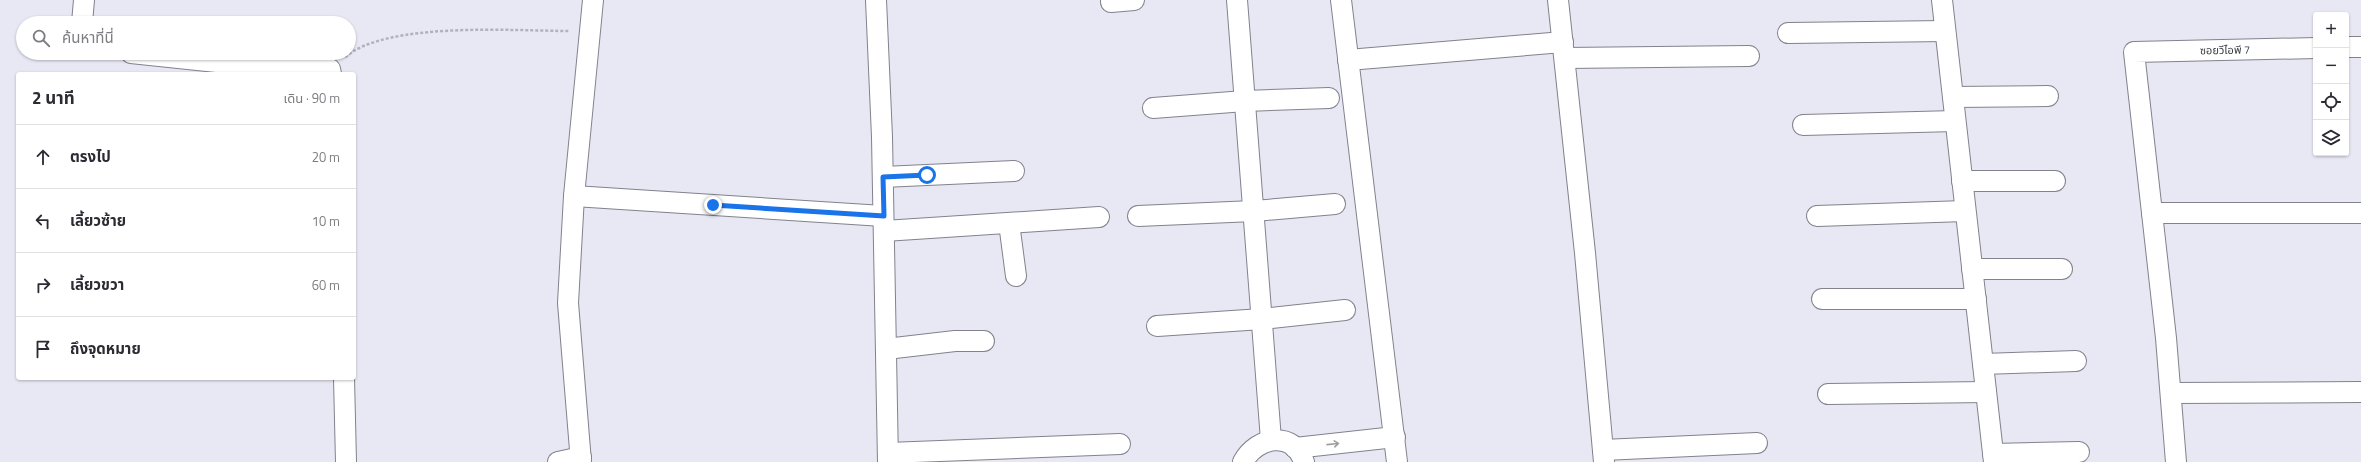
<!DOCTYPE html>
<html lang="th">
<head>
<meta charset="utf-8">
<style>
	body { margin:0; font-family:"Titillium Web","Noto Sans Thai",sans-serif; background:#f7f7f7; color:#2b2b33 }
	.controls { position:absolute; right:12px; top:12px; display:grid; overflow:hidden; border-radius:4px; box-shadow:0 1px 3px #0004 }
	.controls button { width:36px; height:36px; display:grid; place-items:center; padding:0; border:0; border-bottom:1px solid #e1e1e2; background:#fff; color:#2b2b33; font:20px sans-serif }
	.stop { position:absolute; width:12px; height:12px; margin:-9px; border:3px solid #1a73e8; border-radius:50%; background:#fff }
	.stop.end { background:#1a73e8; border-color:#fff; box-shadow:0 1px 4px #0008 }
	.list { margin:0; padding:0; list-style:none }
	h2 { display:flex; justify-content:space-between; align-items:center; height:52px; margin:0; padding:0 16px; font-size:17px }
	h2 small { font-size:13px; font-weight:400; color:#7c7c81 }
	.list li { display:grid; grid-template-columns:26px 1fr auto; gap:12px; align-items:center; box-sizing:border-box; height:64px; padding:0 16px; border-top:1px solid #e1e1e2 }
	.list b { display:block; font-size:15px; white-space:nowrap }
	.list em { font-size:13px; font-style:normal; color:#7c7c81 }
	.icon { flex:none; width:22px; height:22px; fill:none; stroke:currentColor; stroke-width:2; stroke-linecap:round; stroke-linejoin:round }
	.map { position:relative; flex:none; width:2361px; height:462px; overflow:hidden }
	.search { position:absolute; background:#fff; box-shadow:0 1px 3px #0004; left:16px; top:16px; width:340px; height:44px; display:flex; align-items:center; gap:10px; box-sizing:border-box; padding:0 14px; border-radius:22px; color:#7c7c81; font-size:15px }
	.panel { position:absolute; background:#fff; box-shadow:0 1px 3px #0004; left:16px; top:72px; width:340px; height:308px; border-radius:4px }
	.map>svg:first-child { display:block }
	.lines { fill:none; stroke-linecap:round; stroke-linejoin:round }
	.street-casing { stroke:#81828c; stroke-width:22 }
	.path { stroke:#b1b2bc; stroke-width:2.5; stroke-dasharray:3 2; stroke-linecap:butt }
	.street { stroke:#fff; stroke-width:20 }
	.oneway { stroke:#9d9ea0 }
	.route { stroke:#1a73e8; stroke-width:5 }
	.labels { text-anchor:middle; dominant-baseline:central; stroke-width:4; stroke-linejoin:round; paint-order:stroke }
	.street-label { font-size:11px; fill:#3b3c40; stroke:#fff }
</style>
</head>
<body>
<div class="map">
<svg width="2361" height="462" viewBox="0 0 2361 462">
	<rect width="100%" height="100%" fill="#e7e8f4"/>
	<g class="lines">
		<defs>
			<g id="street">
				<path d="M876 0 882 137 888 462"/>
				<path d="M1237 0 1271 440"/>
				<path d="M1341 0 1397 462"/>
				<path d="M1558 0 1585 253 1604 462"/>
				<path d="M1942 0 1994 462"/>
				<path d="M1111 2 1134 0"/>
				<path d="M82 23 84 0"/>
				<path d="M1788 33 1945 31"/>
				<path d="M2346 47H2361"/>
				<path d="M131 53 283 69H330L331 74"/>
				<path d="M1565 58 1749 56"/>
				<path d="M1348 60 1563 42"/>
				<path d="M1953 97 2048 96"/>
				<path d="M1153 108 1245 101 1329 98"/>
				<path d="M1803 125 1955 121"/>
				<path d="M883 177 1014 171"/>
				<path d="M1962 181H2055"/>
				<path d="M574 196 883 216"/>
				<path d="M2152 213H2361"/>
				<path d="M1138 216 1254 211 1335 204"/>
				<path d="M1817 216 1965 211"/>
				<path d="M1009 223 1016 276"/>
				<path d="M884 231 1099 217"/>
				<path d="M1972 269H2062"/>
				<path d="M1822 299H1976"/>
				<path d="M1157 326 1262 319 1345 310"/>
				<path d="M886 349 955 341H984"/>
				<path d="M1983 364 2076 361"/>
				<path d="M344 378 346 462"/>
				<path d="M2171 393 2361 392"/>
				<path d="M1828 394 1986 392"/>
				<path d="M1295 448 1395 437"/>
				<path d="M1603 450 1757 443"/>
				<path d="M888 453 1120 444"/>
				<path d="M1993 454 2079 452"/>
				<path d="M558 462 581 457"/>
				<path d="M581 462 568 303 574 196 593 0"/>
				<path d="M1243 462C1257 436 1294 430 1304 462"/>
				<path d="M2176 462 2166 338 2134 52 2316 48"/>
			</g>
		</defs>
		<!-- street casing -->
		<use href="#street" class="street-casing"/>
		<!-- path -->
		<path class="path" d="M345 57C388 21 514 31 570 31"/>
		<!-- street -->
		<use href="#street" class="street"/>
	</g>
	<!-- one-way arrows -->
	<defs><path id="oneway-shaft" d="M-6 0H5M1.5-3L5.5 0L1.5 3" fill="none" stroke-width="1.6" stroke-linecap="round" stroke-linejoin="round"/></defs>
	<use class="oneway" href="#oneway-shaft" transform="translate(1333 444) rotate(-6)"/>
	<g class="lines">
		<!-- route -->
		<path class="route" d="M713 205 884 216 883 177 927 175"/>
	</g>
	<g class="labels">
		<!-- street labels -->
		<g class="street-label">
			<text transform="translate(2225 50) rotate(-1)">ซอยวีไอพี 7</text>
		</g>
	</g>
</svg>
<div class="controls">
<button>+</button>
<button>−</button>
<button><svg class="icon" aria-label="locate" viewBox="0 0 24 24"><circle cx="12" cy="12" r="6"/><path d="M12 2v4M12 18v4M2 12h4M18 12h4"/></svg></button>
<button><svg class="icon" aria-label="layers" viewBox="0 0 24 24"><path d="M12 4l9 5-9 5-9-5zM3 14l9 5 9-5"/></svg></button>
</div>
<div class="stop" style="left:927px;top:175px"></div>
<div class="stop end" style="left:713px;top:205px"></div>
<div class="search"><svg class="icon" aria-label="search" viewBox="0 0 24 24"><circle cx="10" cy="10" r="6"/><path d="M15 15l6 6"/></svg>ค้นหาที่นี่</div>
<section class="panel">
<h2>2 นาที<small>เดิน · 90 m</small></h2>
<ul class="list">
<li><svg class="icon" aria-label="ahead" viewBox="0 0 24 24"><path d="M12 20V5M6 11l6-6 6 6"/></svg><div><b>ตรงไป</b></div><em>20 m</em></li>
<li><svg class="icon" aria-label="left" viewBox="0 0 24 24"><path d="M17 20v-9H6M10 6l-5 5 5 5"/></svg><div><b>เลี้ยวซ้าย</b></div><em>10 m</em></li>
<li><svg class="icon" aria-label="right" viewBox="0 0 24 24"><path d="M7 20v-9h11M14 6l5 5-5 5"/></svg><div><b>เลี้ยวขวา</b></div><em>60 m</em></li>
<li><svg class="icon" aria-label="arrive" viewBox="0 0 24 24"><path d="M6 21V4h12l-3 4 3 4H6"/></svg><div><b>ถึงจุดหมาย</b></div></li>
</ul>
</section>
</div>
</body>
</html>
